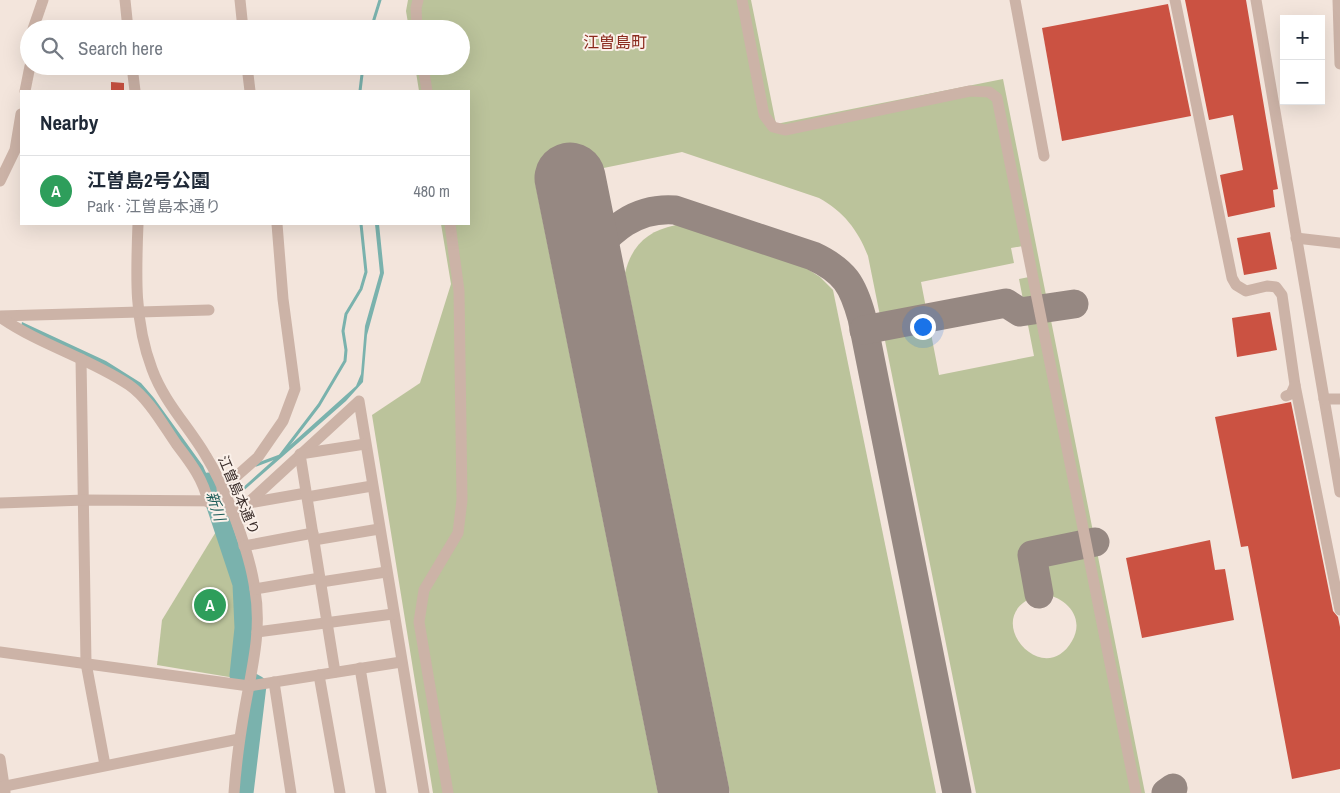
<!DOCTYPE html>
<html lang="en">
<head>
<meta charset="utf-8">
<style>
	body { margin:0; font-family:"Archivo Narrow","Noto Sans JP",sans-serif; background:#f6f6f7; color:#1f2937 }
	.controls { position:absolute; right:15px; top:15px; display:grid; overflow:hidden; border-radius:0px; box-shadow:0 5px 20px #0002 }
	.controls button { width:45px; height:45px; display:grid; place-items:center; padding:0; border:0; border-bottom:1px solid #e0e1e3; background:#fff; color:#1f2937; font:25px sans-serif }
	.you { position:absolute; left:922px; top:326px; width:18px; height:18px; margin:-12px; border:4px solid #fff; border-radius:50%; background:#1a73e8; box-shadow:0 0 0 8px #1a73e833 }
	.badge { display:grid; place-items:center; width:32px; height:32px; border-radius:50%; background:#db2777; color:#fff; font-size:16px; font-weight:700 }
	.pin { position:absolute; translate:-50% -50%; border:2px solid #fff; box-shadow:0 1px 5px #0006 }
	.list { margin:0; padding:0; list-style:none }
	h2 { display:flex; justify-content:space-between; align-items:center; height:65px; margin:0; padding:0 20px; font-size:21px }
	h2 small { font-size:16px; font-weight:400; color:#747a83 }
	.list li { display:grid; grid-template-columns:32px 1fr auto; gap:15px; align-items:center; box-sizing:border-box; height:70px; padding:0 20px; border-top:1px solid #e0e1e3 }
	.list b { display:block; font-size:19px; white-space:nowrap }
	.list p { margin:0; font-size:16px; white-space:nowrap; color:#747a83 }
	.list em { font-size:16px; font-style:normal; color:#747a83 }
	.icon { flex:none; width:28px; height:28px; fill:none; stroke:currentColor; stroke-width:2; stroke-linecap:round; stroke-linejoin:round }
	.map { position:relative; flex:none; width:1340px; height:793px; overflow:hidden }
	.search { position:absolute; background:#fff; box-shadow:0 5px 20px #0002; left:20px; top:20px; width:450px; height:55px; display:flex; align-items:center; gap:12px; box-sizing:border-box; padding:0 18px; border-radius:28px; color:#747a83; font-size:19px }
	.panel { position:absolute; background:#fff; box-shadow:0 5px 20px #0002; left:20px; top:90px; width:450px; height:135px; border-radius:0px }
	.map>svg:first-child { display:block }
	.green { fill:#bbc39b; fill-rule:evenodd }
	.water { fill:#7ab2ad }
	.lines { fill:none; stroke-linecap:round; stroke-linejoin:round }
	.stream { stroke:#7ab2ad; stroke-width:3 }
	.river { stroke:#7ab2ad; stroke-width:19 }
	.taxiway { stroke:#968882; stroke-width:29 }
	.runway { stroke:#968882; stroke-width:71 }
	.building { fill:#cb5242 }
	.minor { stroke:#ccb3a7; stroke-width:11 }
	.labels { text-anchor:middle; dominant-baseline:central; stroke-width:4; stroke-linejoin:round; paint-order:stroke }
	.street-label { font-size:14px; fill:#382b28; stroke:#faf0e9 }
	.water-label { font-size:15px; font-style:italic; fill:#1c5c58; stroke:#faf0e9 }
	.quarter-label { font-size:16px; fill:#8b2a1d; stroke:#faf0e9 }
</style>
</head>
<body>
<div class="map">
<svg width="1340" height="793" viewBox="0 0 1340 793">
	<rect width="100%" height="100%" fill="#f3e5dc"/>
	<!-- green -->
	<g class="green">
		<path d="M408 0H751L776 124 1003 79 1145 793H976L868 256C858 230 843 211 819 198L682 152 535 182 658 793H433L372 415 420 383 451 284 441 224H469V91H419L415 66H461V29H409L406 11ZM1023 246 1029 277 1019 279 1034 356 939 375 921 282 1014 263 1011 248ZM1042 594C1065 596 1086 617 1072 641 1042 693 974 612 1042 594Z"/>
		<path d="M676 225 690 228 806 268 820 277 833 290 936 793H730L625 273C632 245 647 231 676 225Z"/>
		<path d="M225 517 248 589 249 625 241 679 157 665 162 620Z"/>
	</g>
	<!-- water -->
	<g class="water">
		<path d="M375 224H379L384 273 367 335 363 382 346 401 241 493 239 491 356 386 361 374 365 326 380 273Z"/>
		<path d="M22 322 106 361 141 383 154 398 203 466 211 484 207 486 150 401 21 327Z"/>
		<path d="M224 514C244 566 252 596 246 652L241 651C248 599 236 564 220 515Z"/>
	</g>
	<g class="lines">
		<!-- stream -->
		<g class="stream">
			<path d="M371 29 380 0"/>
			<path d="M360 91 363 66"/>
			<path d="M256 465 280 456 319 405 345 361 346 350 343 331 346 314 361 289 366 272 361 224"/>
			<path d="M207 480 208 482 233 473"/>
		</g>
		<!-- river -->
		<path class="river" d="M208 482 242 584 244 628 239 675 257 685 244 793"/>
		<!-- taxiway -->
		<g class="taxiway">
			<path d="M587 258C611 230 635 207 675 210L813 256C845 271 853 285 862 318L957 793"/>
			<path d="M864 330 1006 303 1020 312 1074 304"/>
			<path d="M1039 594 1032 555 1095 542"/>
			<path d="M1166 793 1173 788"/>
		</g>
		<!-- runway -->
		<path class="runway" d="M570 178 694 793"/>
	</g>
	<!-- building -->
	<g class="building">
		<path d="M1185 0H1246L1278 189 1273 190 1275 207 1228 217 1220 175 1243 170 1233 115 1209 120Z"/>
		<path d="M1168 4 1191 116 1062 141 1042 28Z"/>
		<path d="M111 82 124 83V91H111Z"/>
		<path d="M1270 232 1277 269 1244 275 1237 238Z"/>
		<path d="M1270 312 1277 350 1237 357 1232 318Z"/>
		<path d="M1291 402 1333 611 1338 617 1340 627V769L1292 779 1248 546 1241 547 1215 417Z"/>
		<path d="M1210 540 1215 570 1225 569 1234 620 1142 638 1126 558Z"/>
	</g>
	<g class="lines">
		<!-- minor -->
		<g class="minor">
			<path d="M125 0 128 29"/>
			<path d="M240 0 243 29"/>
			<path d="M742 0 764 115 773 127 785 130 970 91 989 92 997 98 1136 793"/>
			<path d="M1015 0 1044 156"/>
			<path d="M1175 0 1232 278 1236 285 1246 291 1267 286 1276 287 1282 295 1295 385 1291 394 1286 396"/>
			<path d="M1256 0 1340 492"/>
			<path d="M1338 0 1340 64"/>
			<path d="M33 29 43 0"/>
			<path d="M417 29 416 8 418 0"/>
			<path d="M132 66 135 91"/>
			<path d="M247 66 250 91"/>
			<path d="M423 66 427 91"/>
			<path d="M25 91 30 66"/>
			<path d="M0 181 15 150 21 114"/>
			<path d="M138 224C136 274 134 322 152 369 164 402 189 427 206 456 226 488 250 553 255 590 262 630 252 668 245 707 240 735 236 764 234 793"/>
			<path d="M1296 238 1340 243"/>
			<path d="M0 316 209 310"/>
			<path d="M0 317C40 345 89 358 129 385 149 399 163 425 177 445 190 462 204 480 208 502"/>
			<path d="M81 359 86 663 105 765"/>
			<path d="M1295 385 1340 610"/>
			<path d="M1324 399H1340"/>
			<path d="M222 489 258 457 283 421 295 389 283 299 277 224"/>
			<path d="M307 497 372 486"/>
			<path d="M0 503 85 500 226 501"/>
			<path d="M249 503 306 493"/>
			<path d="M231 512 248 503 359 401 424 793"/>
			<path d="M314 540 379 529"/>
			<path d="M244 546 313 533"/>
			<path d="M321 582 386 572"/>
			<path d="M255 589 320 578"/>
			<path d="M257 632 393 614"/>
			<path d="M0 652 249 686 401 662"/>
			<path d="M360 668 381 793"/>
			<path d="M335 672 300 454 365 444"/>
			<path d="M319 675 340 793"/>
			<path d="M274 682 291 793"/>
			<path d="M0 759 5 792"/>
			<path d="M0 787 239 739"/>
			<path d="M448 793 419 622 424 590 458 533 462 500 459 291 450 224"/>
		</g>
	</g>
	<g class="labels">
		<!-- street labels -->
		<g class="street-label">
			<text transform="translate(239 495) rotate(67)">江曽島本通り</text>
		</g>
		<!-- water labels -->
		<g class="water-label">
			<text transform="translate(216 506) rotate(72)">新川</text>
		</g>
		<!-- quarter labels -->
		<g class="quarter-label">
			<text x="615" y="42">江曽島町</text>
		</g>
	</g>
</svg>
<div class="controls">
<button>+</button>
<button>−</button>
</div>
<div class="you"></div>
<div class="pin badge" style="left:210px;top:605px;background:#2e9e5b">A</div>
<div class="search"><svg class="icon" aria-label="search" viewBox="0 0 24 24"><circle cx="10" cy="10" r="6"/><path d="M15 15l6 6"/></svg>Search here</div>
<section class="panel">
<h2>Nearby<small></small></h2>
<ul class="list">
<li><span class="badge" style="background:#2e9e5b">A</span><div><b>江曽島2号公園</b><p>Park · 江曽島本通り</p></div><em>480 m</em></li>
</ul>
</section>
</div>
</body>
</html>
